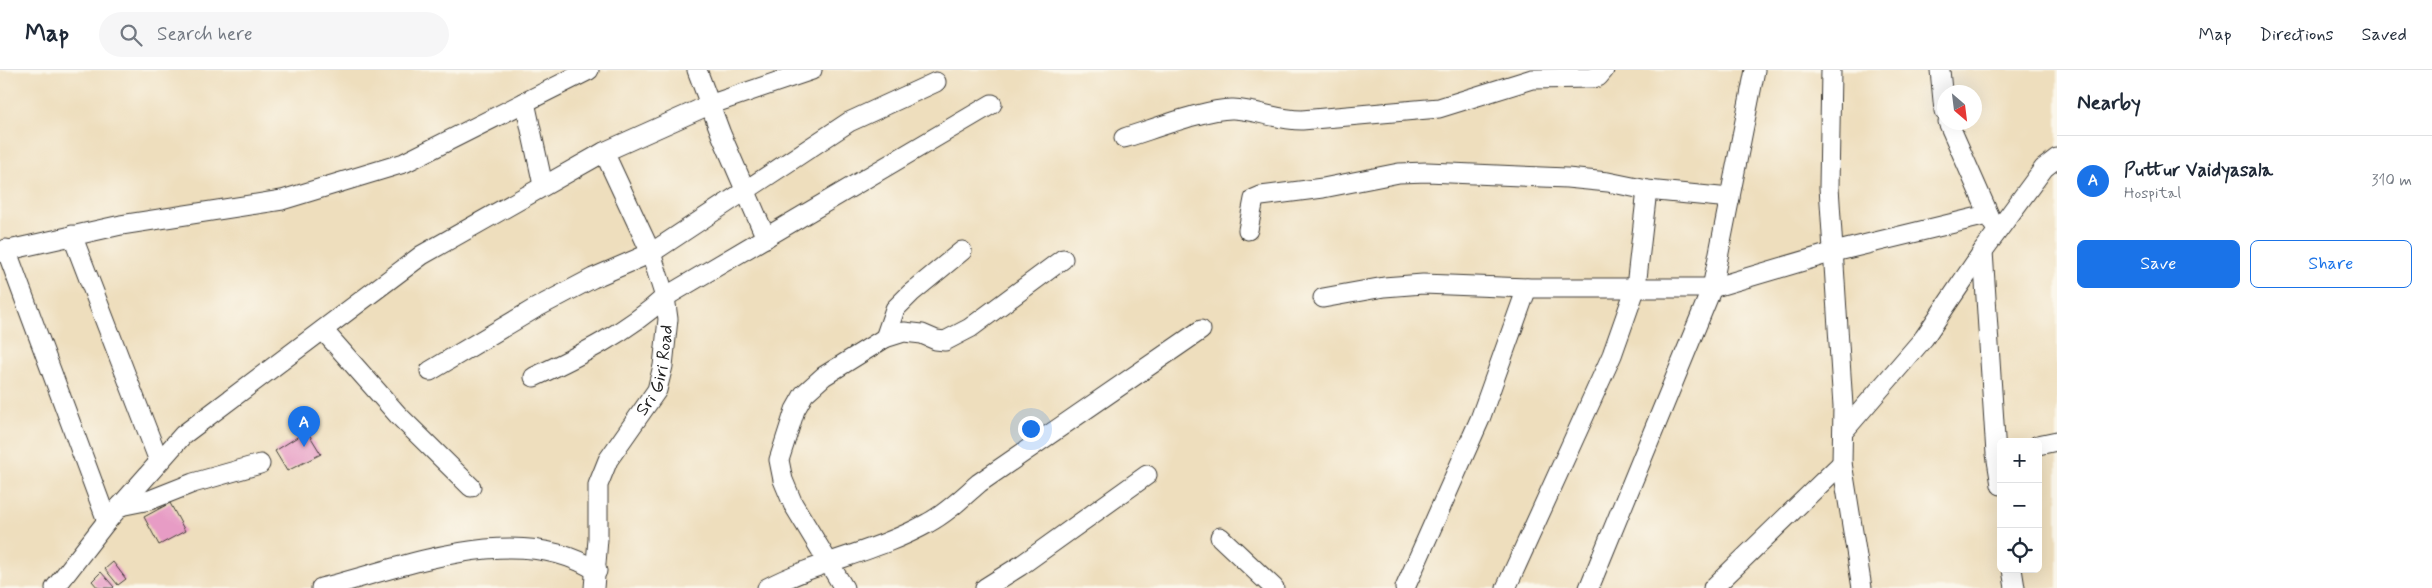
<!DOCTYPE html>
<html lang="en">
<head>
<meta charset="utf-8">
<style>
	body { margin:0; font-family:Mynerve,sans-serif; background:#f6f6f7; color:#1f2937 }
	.controls { position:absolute; right:15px; bottom:15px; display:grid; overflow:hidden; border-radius:8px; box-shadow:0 5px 20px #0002 }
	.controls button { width:45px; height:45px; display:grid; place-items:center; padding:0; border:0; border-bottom:1px solid #e0e1e3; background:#fff; color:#1f2937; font:25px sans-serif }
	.compass { position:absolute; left:1937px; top:15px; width:45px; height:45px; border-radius:50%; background:#fff; box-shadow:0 5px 20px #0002; rotate:152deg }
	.you { position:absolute; left:1030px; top:358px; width:18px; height:18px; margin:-12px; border:4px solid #fff; border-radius:50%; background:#1a73e8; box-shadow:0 0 0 8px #1a73e833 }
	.badge { display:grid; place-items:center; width:32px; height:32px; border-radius:50%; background:#1a73e8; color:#fff; font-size:16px; font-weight:700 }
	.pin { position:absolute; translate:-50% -41px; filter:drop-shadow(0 1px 2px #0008) }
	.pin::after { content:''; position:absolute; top:26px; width:18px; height:15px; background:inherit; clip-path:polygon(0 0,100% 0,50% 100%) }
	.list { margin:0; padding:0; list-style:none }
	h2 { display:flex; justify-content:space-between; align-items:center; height:65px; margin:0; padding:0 20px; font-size:21px }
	h2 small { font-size:16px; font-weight:400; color:#747a83 }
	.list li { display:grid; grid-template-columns:32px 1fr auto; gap:15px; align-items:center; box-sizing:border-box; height:90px; padding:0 20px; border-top:1px solid #e0e1e3 }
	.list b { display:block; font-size:19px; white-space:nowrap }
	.list p { margin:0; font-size:16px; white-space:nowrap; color:#747a83 }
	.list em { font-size:16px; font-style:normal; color:#747a83 }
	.actions { display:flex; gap:10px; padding:15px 20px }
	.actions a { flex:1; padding:11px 0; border:1px solid #1a73e8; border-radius:8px; text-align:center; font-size:18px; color:#1a73e8 }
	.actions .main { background:#1a73e8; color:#fff }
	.icon { flex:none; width:28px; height:28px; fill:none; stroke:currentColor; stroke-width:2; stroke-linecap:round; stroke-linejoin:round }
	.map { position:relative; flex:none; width:2057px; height:518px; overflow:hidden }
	header { display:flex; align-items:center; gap:30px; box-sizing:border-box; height:70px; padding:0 25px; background:#fff; border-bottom:1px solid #e0e1e3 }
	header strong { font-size:24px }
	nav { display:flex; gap:28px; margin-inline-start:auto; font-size:18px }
	.search { width:350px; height:45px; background:#f6f6f7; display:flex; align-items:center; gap:12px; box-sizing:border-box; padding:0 18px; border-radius:28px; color:#747a83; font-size:19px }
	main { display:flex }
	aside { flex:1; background:#fff }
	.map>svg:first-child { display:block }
	.building { fill:#e79cc5 }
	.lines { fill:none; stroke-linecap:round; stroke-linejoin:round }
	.minor-casing { stroke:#3c3934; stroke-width:21 }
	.minor { stroke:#fff; stroke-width:19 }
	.labels { text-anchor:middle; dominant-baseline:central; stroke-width:4; stroke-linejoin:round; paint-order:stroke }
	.street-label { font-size:18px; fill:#1c1c1c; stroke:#fbf7ec }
</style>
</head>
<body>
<header>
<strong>Map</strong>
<div class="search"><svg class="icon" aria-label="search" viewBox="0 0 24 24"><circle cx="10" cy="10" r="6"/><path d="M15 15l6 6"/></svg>Search here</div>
<nav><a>Map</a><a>Directions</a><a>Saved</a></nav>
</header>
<main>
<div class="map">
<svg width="2057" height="518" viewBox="0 0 2057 518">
	<rect width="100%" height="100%" fill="#fbf7ec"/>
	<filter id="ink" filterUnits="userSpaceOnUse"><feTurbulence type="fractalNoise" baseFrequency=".02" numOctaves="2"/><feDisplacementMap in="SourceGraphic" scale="10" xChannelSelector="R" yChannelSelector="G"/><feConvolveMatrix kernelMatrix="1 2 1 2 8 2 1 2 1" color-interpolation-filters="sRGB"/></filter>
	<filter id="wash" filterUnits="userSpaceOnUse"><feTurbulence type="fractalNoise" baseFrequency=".0096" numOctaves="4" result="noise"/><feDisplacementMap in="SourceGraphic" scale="20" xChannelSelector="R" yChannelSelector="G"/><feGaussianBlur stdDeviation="1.12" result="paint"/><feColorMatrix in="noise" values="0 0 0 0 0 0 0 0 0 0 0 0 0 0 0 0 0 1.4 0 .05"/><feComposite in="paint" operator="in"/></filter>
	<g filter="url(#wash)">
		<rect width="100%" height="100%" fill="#eedebd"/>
		<g id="blocks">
			<!-- building -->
			<g class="building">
				<path d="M307 361 321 384 287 401 275 381Z"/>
				<path d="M170 433 185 461 159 475 144 447Z"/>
				<path d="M113 492 126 509 118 515 105 499Z"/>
				<path d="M101 502 114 517 113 518H98L92 511Z"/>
			</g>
		</g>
	</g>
	<g filter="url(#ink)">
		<use href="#blocks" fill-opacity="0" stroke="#3c3934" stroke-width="1"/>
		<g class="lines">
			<defs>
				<g id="minor">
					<path d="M697 0 721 64 766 168"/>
					<path d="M1831 0 1829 117 1843 336 1842 393 1862 518"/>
					<path d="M1940 0 1944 41"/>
					<path d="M525 32 543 115"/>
					<path d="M1948 52 1993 154"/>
					<path d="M1124 68C1151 60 1208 38 1233 39 1256 40 1278 50 1302 50L1439 38 1532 9 1591 8 1598 7 1604 0"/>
					<path d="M1248 160 1254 129 1261 126 1323 118 1399 103 1427 102 1567 108 1608 112 1647 120 1730 128"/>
					<path d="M72 165 159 391"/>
					<path d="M6 179 107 451"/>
					<path d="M1983 181 1996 384 2001 415"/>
					<path d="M0 182 121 155 282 130 404 93 589 0"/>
					<path d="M1323 228 1384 217 1423 214 1527 218H1712L1834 182 1987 145"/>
					<path d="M323 260 398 345 471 417"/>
					<path d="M885 268 895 239 911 223 962 181"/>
					<path d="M430 301 534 239 593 208 651 183 849 52 936 12"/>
					<path d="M534 307C581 285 627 262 665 227L992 34"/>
					<path d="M1843 362 1924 268 1983 181 2044 98 2057 88"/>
					<path d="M2038 375 2057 371"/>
					<path d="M120 436 150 430 193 413 260 394"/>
					<path d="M1220 467 1274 518"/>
					<path d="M2012 499 2015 518"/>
					<path d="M55 518 107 451 183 365 422 185 604 82 709 35 812 0"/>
					<path d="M321 518C403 498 518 449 597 501"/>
					<path id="s1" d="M594 518 598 469V415L608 390 657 320 663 296 668 249 665 227 651 183 604 82"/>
					<path d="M767 518C818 491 877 482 928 453 947 443 963 427 979 413L1201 260"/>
					<path d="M844 518 793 434 783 410 779 390 795 340 804 324 824 306 885 268 904 262 922 264 936 270 945 271 970 258 1063 189"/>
					<path d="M985 518 1020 496 1147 405"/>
					<path d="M1405 518 1480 349 1527 218"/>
					<path d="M1506 518 1612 285 1636 217 1647 120"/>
					<path d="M1589 518 1712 218 1755 0"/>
					<path d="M1713 518 1842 393"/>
				</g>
			</defs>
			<!-- minor casing -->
			<use href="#minor" class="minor-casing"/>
			<!-- minor -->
			<use href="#minor" class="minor"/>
		</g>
	</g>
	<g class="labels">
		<!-- street labels -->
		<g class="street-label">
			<text stroke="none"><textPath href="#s1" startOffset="234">Sri Giri Road</textPath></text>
		</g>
	</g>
</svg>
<div class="controls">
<button>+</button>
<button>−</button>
<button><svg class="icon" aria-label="locate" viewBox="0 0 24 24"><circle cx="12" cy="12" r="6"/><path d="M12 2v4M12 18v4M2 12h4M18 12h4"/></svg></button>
</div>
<svg class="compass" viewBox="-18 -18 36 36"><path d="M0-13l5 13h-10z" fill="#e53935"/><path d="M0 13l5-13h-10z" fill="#747a83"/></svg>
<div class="you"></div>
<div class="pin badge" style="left:304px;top:377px">A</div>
</div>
<aside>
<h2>Nearby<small></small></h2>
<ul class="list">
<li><span class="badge">A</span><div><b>Puttur Vaidyasala</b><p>Hospital</p></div><em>310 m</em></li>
</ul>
<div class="actions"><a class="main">Save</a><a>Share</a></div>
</aside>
</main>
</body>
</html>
